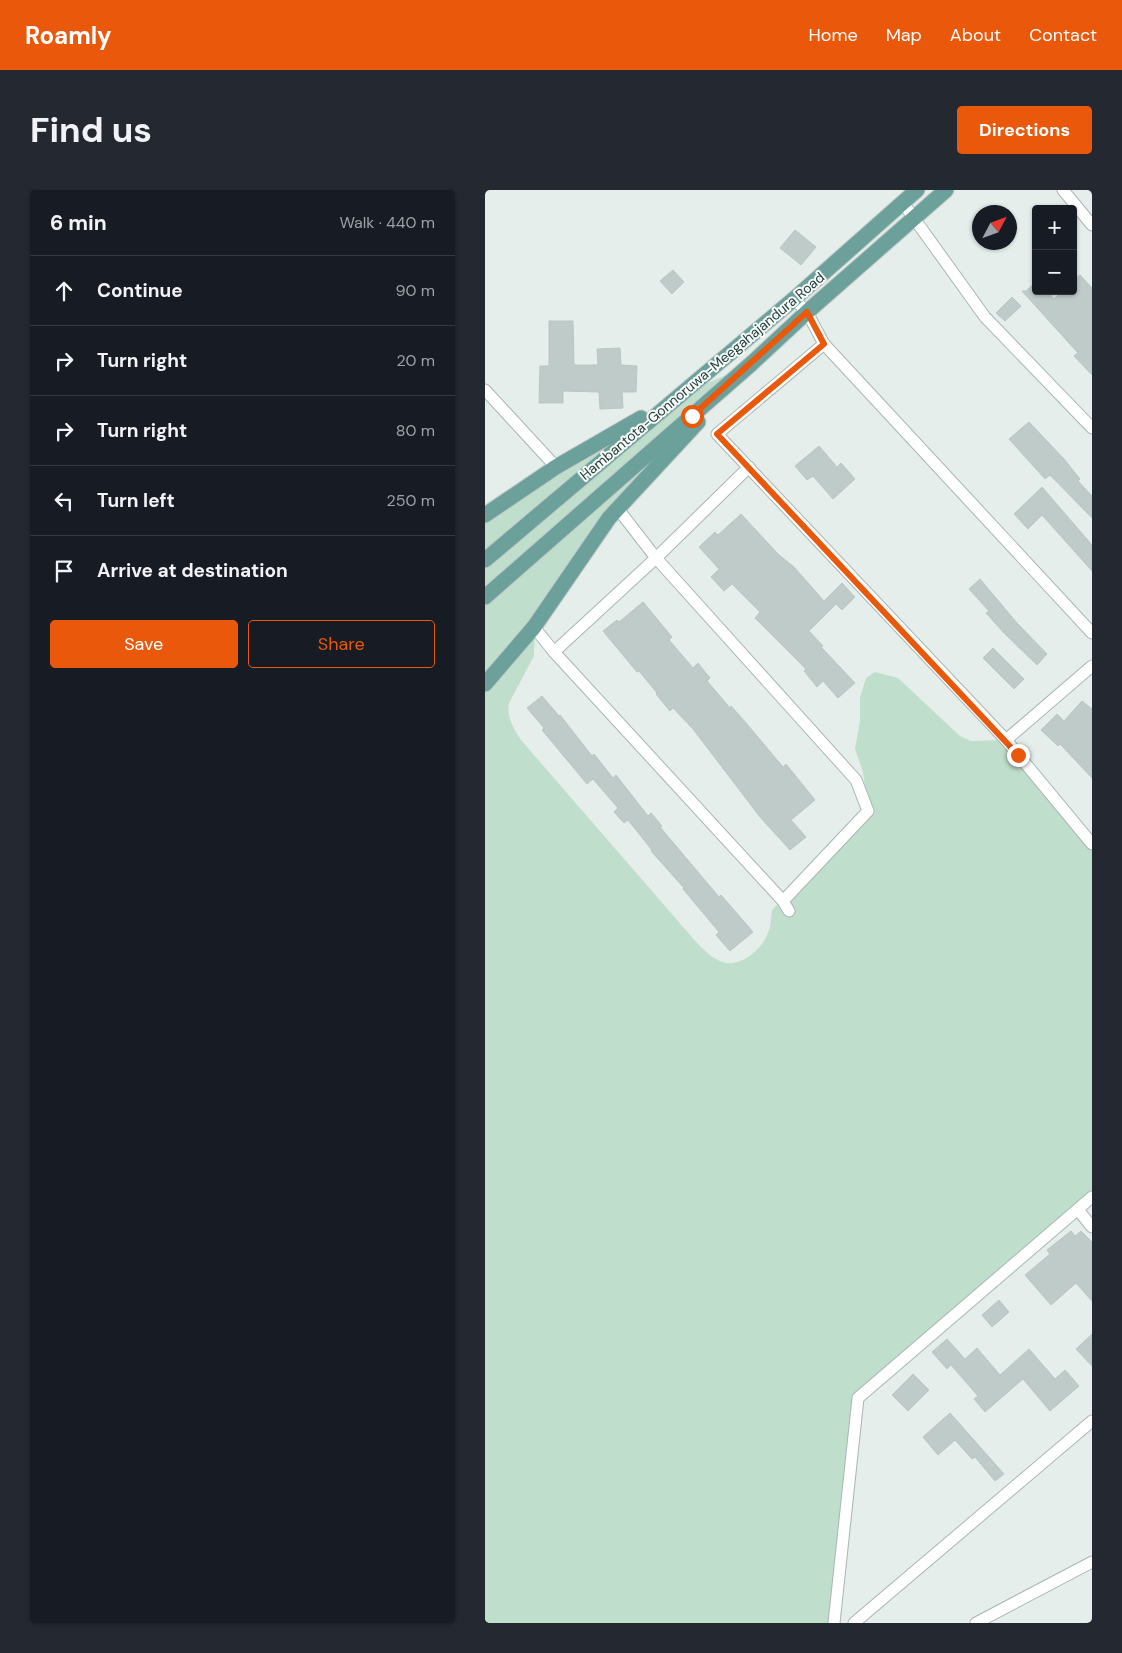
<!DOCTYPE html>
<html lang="en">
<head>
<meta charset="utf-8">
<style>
	body { margin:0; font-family:"DM Sans",sans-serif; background:#242831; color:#f1f3f6 }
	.controls { position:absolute; right:15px; top:15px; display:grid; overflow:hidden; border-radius:5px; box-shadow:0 1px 4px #0004 }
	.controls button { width:45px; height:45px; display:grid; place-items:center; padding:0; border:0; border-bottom:1px solid #363941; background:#171b24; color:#f1f3f6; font:25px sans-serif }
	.compass { position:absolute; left:487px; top:15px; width:45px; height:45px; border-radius:50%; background:#171b24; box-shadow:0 1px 4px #0004; rotate:49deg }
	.stop { position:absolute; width:15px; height:15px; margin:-11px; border:4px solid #ea580c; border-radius:50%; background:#fff }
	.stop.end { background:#ea580c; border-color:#fff; box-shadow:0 1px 5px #0008 }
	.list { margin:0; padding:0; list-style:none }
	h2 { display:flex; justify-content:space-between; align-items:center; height:65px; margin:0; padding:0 20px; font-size:21px }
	h2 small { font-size:16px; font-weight:400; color:#9ea1a6 }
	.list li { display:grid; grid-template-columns:32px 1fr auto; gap:15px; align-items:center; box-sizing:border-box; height:70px; padding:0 20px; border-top:1px solid #363941 }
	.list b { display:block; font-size:19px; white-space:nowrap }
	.list em { font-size:16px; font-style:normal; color:#9ea1a6 }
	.actions { display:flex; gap:10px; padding:15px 20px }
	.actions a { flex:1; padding:11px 0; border:1px solid #ea580c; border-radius:5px; text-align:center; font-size:18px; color:#ea580c }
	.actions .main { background:#ea580c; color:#fff }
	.icon { flex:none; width:28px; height:28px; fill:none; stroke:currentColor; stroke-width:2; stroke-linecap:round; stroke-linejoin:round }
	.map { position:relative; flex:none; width:607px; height:1433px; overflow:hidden; border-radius:5px }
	header { display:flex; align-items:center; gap:30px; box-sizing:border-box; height:70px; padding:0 25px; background:#ea580c; color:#fff }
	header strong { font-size:24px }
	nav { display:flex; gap:28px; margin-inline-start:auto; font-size:18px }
	.intro { display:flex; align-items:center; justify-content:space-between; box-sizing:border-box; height:120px; padding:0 30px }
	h1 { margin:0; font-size:35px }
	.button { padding:12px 22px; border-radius:5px; background:#ea580c; color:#fff; font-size:18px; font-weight:700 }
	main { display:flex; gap:30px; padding:0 30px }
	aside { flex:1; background:#171b24; border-radius:5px; box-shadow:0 1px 4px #0004 }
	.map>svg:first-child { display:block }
	.green { fill:#c0decc }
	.building { fill:#becbc8; stroke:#b8c7c3 }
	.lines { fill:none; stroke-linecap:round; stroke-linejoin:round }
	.minor-casing { stroke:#a8b6b3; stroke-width:13 }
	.primary-casing { stroke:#c2c9c8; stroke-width:17 }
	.minor { stroke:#fff; stroke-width:11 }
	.primary { stroke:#6ca19b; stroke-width:15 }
	.route { stroke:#ea580c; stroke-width:6 }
	.labels { text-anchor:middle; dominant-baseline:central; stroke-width:4; stroke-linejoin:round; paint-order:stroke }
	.street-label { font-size:14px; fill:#253f3c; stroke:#f6faf9 }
</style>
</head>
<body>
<header>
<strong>Roamly</strong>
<nav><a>Home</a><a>Map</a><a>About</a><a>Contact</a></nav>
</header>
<div class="intro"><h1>Find us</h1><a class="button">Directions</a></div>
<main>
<aside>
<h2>6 min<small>Walk · 440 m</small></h2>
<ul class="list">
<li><svg class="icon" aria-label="ahead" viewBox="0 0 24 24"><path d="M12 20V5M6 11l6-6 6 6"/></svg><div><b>Continue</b></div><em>90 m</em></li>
<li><svg class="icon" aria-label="right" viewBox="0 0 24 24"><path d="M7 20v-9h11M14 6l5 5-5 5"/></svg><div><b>Turn right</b></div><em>20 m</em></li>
<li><svg class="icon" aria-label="right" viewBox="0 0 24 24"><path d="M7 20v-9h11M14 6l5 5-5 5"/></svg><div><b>Turn right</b></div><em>80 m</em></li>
<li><svg class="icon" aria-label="left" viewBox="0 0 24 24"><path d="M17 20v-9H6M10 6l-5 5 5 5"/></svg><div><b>Turn left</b></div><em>250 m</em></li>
<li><svg class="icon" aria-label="arrive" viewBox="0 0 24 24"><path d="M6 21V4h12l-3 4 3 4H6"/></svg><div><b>Arrive at destination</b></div></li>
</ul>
<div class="actions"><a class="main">Save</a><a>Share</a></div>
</aside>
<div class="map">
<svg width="607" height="1433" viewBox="0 0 607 1433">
	<rect width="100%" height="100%" fill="#e5eeeb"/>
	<!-- green -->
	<path class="green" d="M266 174 124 328 50 437 49 466 24 513C21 527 29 539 36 550L212 753C219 760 230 771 241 773 258 775 277 759 283 743 286 736 286 727 287 720L383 621 378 582 370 559 375 531V508L381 488 390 482 413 488 475 546 486 551 521 550 607 654V1007L373 1208 349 1433H0V325L191 207Z"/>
	<!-- building -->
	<g class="building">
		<path d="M310 40 331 57 316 75 295 58Z"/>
		<path d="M188 80 199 92 187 104 175 91Z"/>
		<path d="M595 85 607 98V185L589 166 593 163 537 101H541L551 92V101H562L569 109 577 101H588V91Z"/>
		<path d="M527 107 536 116 520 131 511 123Z"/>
		<path d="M64 131H88L89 175H113L112 159 135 158 136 175 152 176 151 202H137L138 218 115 219 114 202 78 201V213H54L55 176H64Z"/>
		<path d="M544 232 579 269 595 289 593 291 607 306V328L565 285 560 289 524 249Z"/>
		<path d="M334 256 352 277 356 273 370 289 348 309 328 286 322 290 310 276Z"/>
		<path d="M557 297 607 355V381L557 325 543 339 529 324Z"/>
		<path d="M256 324 294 365 309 377 339 411 357 393 370 407 357 420 351 414 324 441 338 456 336 457 370 493 353 508 338 491 332 497 319 481 321 479 270 428 275 422 247 394 239 401 226 387 234 379 214 357 230 342 233 345Z"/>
		<path d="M495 389 532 433 562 464 552 475 519 443 501 423 504 421 484 399Z"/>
		<path d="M158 412 187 447 184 450 208 478 213 473 225 488 222 491 245 518 246 516 262 534 298 577 301 574 330 610 306 630 321 647 305 660 275 627 208 539 188 518 185 521 171 504 172 503 154 481 152 482 118 441 132 430 134 432Z"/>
		<path d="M508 458 539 489 529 499 498 468Z"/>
		<path d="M57 506 74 526 75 525 107 566 109 564 128 588 131 585 163 626 166 623 177 636 175 637 234 707 236 705 268 742 245 761 231 745 234 742 198 699 199 698 166 661 167 660 143 630 139 633 129 622 133 618 108 589 102 594 57 540 59 538 42 518Z"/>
		<path d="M597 511 607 519V588L575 554 573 556 556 540 572 524 579 531Z"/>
		<path d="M586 1041 590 1046 596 1041 607 1052V1111L591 1093 566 1115 540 1085 565 1064 562 1060Z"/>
		<path d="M514 1110 524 1122 507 1137 497 1125Z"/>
		<path d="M607 1144V1176L591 1159Z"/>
		<path d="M462 1149 480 1169 492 1158 515 1185 544 1159 570 1189 580 1180 594 1196 565 1221 538 1189 500 1222 489 1209 493 1206 466 1175 462 1179 447 1162Z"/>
		<path d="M428 1184 444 1200 423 1221 407 1205Z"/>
		<path d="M465 1223 519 1284 510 1291 490 1267 487 1269 470 1250 453 1265 438 1247Z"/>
	</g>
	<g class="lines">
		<defs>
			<g id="minor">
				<path d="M578 0 607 35"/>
				<path d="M418 13 500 127 607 238"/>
				<path d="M309 109 322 122 339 154 607 443"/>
				<path d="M339 154 232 244 521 550 607 654"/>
				<path d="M0 200 71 277"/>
				<path d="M133 319 171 368 371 590 383 621 298 711"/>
				<path d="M49 437 69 462 298 711 304 721"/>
				<path d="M69 462 171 368 264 277"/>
				<path d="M521 550 607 476"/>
				<path d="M593 1020 607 1037"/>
				<path d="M349 1433 373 1208 607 1007"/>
				<path d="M369 1433 607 1231"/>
				<path d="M491 1433 607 1372"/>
			</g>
			<g id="primary">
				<path d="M0 325 71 277 156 228"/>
				<path d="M0 370 309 109 432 0"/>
				<path d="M0 407 266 174 322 122 461 0"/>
				<path d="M0 494 49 437 124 328 213 232"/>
			</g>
		</defs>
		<!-- minor casing -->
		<use href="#minor" class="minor-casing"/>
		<!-- primary casing -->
		<use href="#primary" class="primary-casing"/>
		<!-- minor -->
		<use href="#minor" class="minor"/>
		<!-- primary -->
		<use href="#primary" class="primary"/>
	</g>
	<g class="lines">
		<!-- route -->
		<path class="route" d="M207 226 322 122 339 154 232 244 533 565"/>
	</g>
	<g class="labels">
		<!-- street labels -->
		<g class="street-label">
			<text transform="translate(217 186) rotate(-40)">Hambantota-Gonnoruwa-Meegahajandura Road</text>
		</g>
	</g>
</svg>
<div class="controls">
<button>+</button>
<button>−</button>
</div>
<svg class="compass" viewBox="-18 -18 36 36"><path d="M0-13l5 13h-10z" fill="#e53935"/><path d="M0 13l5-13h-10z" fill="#9ea1a6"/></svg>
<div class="stop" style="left:207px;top:226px"></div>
<div class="stop end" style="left:533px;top:565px"></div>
</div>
</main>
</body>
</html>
